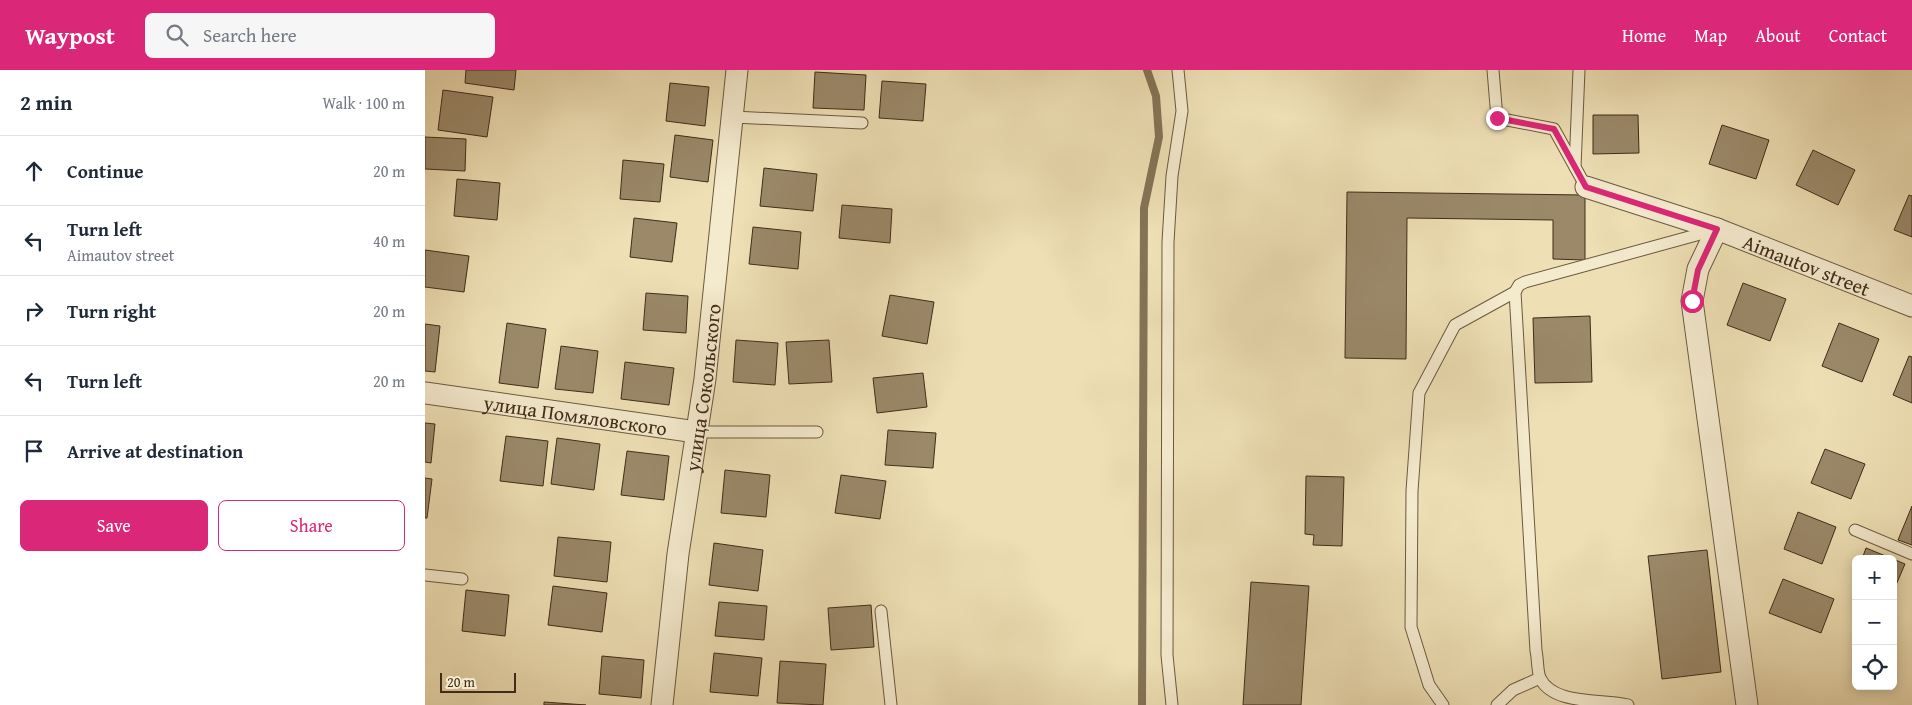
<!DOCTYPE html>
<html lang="en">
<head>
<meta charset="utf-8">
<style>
	body { margin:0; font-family:"Gentium Book Plus",serif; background:#f6f6f7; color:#1f2937 }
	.controls { position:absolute; right:15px; bottom:15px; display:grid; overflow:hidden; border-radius:8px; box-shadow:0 2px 12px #0003 }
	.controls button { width:45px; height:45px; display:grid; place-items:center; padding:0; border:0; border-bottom:1px solid #e0e1e3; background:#fff; color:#1f2937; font:25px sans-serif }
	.scale { position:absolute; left:15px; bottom:12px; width:76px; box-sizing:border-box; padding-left:5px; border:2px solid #412c19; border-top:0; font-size:14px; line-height:18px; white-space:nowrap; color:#412c19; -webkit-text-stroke:4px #f4eace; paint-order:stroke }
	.stop { position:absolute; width:15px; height:15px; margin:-11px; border:4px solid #db2777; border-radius:50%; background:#fff }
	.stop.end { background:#db2777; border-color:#fff; box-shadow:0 1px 5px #0008 }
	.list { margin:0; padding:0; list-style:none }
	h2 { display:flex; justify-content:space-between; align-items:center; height:65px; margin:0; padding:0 20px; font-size:21px }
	h2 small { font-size:16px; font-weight:400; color:#747a83 }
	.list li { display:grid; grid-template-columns:32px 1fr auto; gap:15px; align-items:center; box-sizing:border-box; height:70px; padding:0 20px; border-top:1px solid #e0e1e3 }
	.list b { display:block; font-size:19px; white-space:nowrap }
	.list p { margin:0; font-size:16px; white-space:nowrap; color:#747a83 }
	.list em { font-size:16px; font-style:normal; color:#747a83 }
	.actions { display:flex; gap:10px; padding:15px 20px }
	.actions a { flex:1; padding:11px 0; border:1px solid #db2777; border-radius:8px; text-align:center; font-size:18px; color:#db2777 }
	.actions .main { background:#db2777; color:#fff }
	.icon { flex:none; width:28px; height:28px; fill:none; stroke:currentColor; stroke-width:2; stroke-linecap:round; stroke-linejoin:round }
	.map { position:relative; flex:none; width:1487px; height:635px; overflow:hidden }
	header { display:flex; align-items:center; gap:30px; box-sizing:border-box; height:70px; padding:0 25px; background:#db2777; color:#fff }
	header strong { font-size:24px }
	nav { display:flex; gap:28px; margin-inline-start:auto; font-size:18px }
	.search { width:350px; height:45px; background:#f6f6f7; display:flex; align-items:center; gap:12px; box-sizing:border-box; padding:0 18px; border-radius:8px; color:#747a83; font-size:19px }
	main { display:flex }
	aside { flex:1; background:#fff }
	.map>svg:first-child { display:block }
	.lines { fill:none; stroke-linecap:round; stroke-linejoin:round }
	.stream { stroke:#857356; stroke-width:8 }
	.building { fill:#9b896a; stroke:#412c19 }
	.service-casing { stroke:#6c5940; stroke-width:13 }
	.minor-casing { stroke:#6c5940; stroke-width:23 }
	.service { stroke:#f4eace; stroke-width:11 }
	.minor { stroke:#f4eace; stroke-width:21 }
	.route { stroke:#db2777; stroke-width:6 }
	.labels { text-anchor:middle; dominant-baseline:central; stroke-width:5; stroke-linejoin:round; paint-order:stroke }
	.street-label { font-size:20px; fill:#412c19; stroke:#f4eace }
</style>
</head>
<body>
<header>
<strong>Waypost</strong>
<div class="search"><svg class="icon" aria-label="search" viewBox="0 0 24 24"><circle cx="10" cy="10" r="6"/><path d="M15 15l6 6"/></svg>Search here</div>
<nav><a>Home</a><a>Map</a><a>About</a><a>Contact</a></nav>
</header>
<main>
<aside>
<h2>2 min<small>Walk · 100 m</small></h2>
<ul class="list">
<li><svg class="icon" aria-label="ahead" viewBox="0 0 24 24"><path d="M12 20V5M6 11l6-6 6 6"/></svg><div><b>Continue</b></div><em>20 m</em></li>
<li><svg class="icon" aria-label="left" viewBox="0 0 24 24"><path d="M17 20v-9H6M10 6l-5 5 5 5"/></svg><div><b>Turn left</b><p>Aimautov street</p></div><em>40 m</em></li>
<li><svg class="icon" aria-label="right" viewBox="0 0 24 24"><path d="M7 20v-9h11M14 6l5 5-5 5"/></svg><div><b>Turn right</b></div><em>20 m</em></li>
<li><svg class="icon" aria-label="left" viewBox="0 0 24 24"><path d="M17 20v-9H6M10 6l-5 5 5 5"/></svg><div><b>Turn left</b></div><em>20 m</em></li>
<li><svg class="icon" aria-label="arrive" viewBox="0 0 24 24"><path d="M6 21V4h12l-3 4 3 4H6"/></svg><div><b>Arrive at destination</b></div></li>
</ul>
<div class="actions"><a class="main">Save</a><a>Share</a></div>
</aside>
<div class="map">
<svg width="1487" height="635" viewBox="0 0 1487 635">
	<rect width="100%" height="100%" fill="#eedfb4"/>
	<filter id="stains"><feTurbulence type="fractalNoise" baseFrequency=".004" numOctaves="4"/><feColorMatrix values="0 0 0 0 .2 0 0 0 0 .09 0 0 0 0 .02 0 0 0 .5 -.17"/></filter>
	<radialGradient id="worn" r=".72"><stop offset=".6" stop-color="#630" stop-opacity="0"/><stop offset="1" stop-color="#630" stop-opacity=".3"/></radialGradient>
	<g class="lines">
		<!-- stream -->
		<path class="stream" d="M717 635 719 138 734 67 731 26 722 0"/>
	</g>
	<!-- building -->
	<g class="building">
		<path d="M41 0H91L89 20 40 13Z"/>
		<path d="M390 2 441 5 439 40 388 38Z"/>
		<path d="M457 11 501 14 498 51 454 48Z"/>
		<path d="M245 13 284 17 280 56 241 51Z"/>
		<path d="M18 20 68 27 62 67 13 60Z"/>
		<path d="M1168 45H1213L1214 83 1168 84Z"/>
		<path d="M1297 55 1344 70 1331 109 1284 94Z"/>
		<path d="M250 65 288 70 283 112 245 107Z"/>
		<path d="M0 67 41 69 40 101 0 99Z"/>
		<path d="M1388 80 1430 100 1413 135 1371 115Z"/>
		<path d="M198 90 239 94 235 132 195 129Z"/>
		<path d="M339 98 392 104 388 141 335 136Z"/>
		<path d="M32 109 75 113 72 150 29 146Z"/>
		<path d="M922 122 1160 125V190L1128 189V150L982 148 981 289 920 288Z"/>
		<path d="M1484 125 1487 126V167L1469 160Z"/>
		<path d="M417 135 467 139 465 173 414 168Z"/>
		<path d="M209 148 252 153 247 192 205 187Z"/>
		<path d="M328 157 376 162 373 199 324 194Z"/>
		<path d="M0 180 44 186 39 222 0 217Z"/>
		<path d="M1318 213 1361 229 1345 271 1302 255Z"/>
		<path d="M221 223 263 226 261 263 218 260Z"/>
		<path d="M465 225 509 232 502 274 457 266Z"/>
		<path d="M1165 246 1167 312 1110 313 1108 248Z"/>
		<path d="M82 253 121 259 113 318 74 313Z"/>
		<path d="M1414 253 1454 269 1437 312 1397 296Z"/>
		<path d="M0 254 15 256 10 302 0 301Z"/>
		<path d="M311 270 353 273 350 315 308 312Z"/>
		<path d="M404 270 407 312 364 314 361 272Z"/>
		<path d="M136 276 173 281 168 323 130 319Z"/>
		<path d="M1484 286 1487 287V333L1468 325Z"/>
		<path d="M200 292 249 298 244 335 196 329Z"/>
		<path d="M498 303 502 337 452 343 448 308Z"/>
		<path d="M0 353 10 354 6 393 0 392Z"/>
		<path d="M463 360 511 363 508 398 460 395Z"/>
		<path d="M81 366 123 371 118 416 75 411Z"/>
		<path d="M132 368 175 374 169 420 126 414Z"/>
		<path d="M1400 379 1440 394 1426 429 1386 413Z"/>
		<path d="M202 381 244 386 239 430 196 425Z"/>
		<path d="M300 400 345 405 341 447 296 443Z"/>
		<path d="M416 405 461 411 455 449 410 443Z"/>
		<path d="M881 406 919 407 917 476 888 475 889 465 880 464Z"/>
		<path d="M0 408 7 409 2 448H0Z"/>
		<path d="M1487 436V475L1473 470Z"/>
		<path d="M1373 442 1411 457 1397 494 1359 479Z"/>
		<path d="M133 467 186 472 182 512 129 506Z"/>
		<path d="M289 473 338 480 333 521 284 515Z"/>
		<path d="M1441 478 1468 489H1437Z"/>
		<path d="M1282 480 1296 602 1237 609 1223 486Z"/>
		<path d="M1468 489 1480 494 1468 522Z"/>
		<path d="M1358 509 1409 529 1396 563 1344 543Z"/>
		<path d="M826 512 884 516 876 635H818Z"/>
		<path d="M128 516 182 523 177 562 123 555Z"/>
		<path d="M41 520 84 525 80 566 37 561Z"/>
		<path d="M294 532 342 536 339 570 290 566Z"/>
		<path d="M446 535 449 577 406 580 403 538Z"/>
		<path d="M289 583 337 588 333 626 285 622Z"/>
		<path d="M177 586 219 590 216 628 174 624Z"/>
		<path d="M355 591 401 594 398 635 352 633Z"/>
		<path d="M119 632 161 635H119Z"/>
	</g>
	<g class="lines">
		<defs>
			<g id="service">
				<path d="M1068 0 1072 48 1129 59 1150 97"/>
				<path d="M1154 0 1150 97 1161 117"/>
				<path d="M308 47 437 53"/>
				<path d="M271 362H392"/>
				<path d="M1430 460 1487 484"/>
				<path d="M0 505 37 509"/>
				<path d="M456 541 466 635"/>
				<path d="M747 635 742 585 743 172 747 106 757 41 753 0"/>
				<path d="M1018 635 1004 615 986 557 987 421 994 323 1030 255 1090 222"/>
				<path d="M1072 635 1088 620 1115 608"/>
				<path d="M1203 635C1175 629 1128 635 1115 608 1112 600 1113 589 1111 581L1090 222 1094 215 1100 212 1286 161"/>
			</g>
			<g id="minor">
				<path id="s1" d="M1161 117 1292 159 1487 236"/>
				<path d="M1292 159 1273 199 1267 231 1322 635"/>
				<path id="s2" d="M0 323 271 362"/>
				<path id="s3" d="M237 635 253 484 280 309 312 0"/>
			</g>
		</defs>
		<!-- service casing -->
		<use href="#service" class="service-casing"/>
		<!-- minor casing -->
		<use href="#minor" class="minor-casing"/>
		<!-- service -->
		<use href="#service" class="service"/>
		<!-- minor -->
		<use href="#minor" class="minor"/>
	</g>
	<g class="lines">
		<!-- route -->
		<path class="route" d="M1072 48 1129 59 1161 117 1292 159 1273 200 1267 231"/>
	</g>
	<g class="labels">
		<!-- street labels -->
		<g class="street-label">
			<text stroke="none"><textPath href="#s1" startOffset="234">Aimautov street</textPath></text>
			<text stroke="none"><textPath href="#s3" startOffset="320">улица Сокольского</textPath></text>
			<text stroke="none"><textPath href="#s2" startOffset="152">улица Помяловского</textPath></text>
		</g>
	</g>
	<rect width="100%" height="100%" filter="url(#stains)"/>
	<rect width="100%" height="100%" fill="url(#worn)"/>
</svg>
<div class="controls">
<button>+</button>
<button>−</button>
<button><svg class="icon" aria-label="locate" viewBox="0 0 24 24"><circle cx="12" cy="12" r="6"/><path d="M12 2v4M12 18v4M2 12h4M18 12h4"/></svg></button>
</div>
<div class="scale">20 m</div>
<div class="stop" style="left:1267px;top:231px"></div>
<div class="stop end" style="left:1072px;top:48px"></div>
</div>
</main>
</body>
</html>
